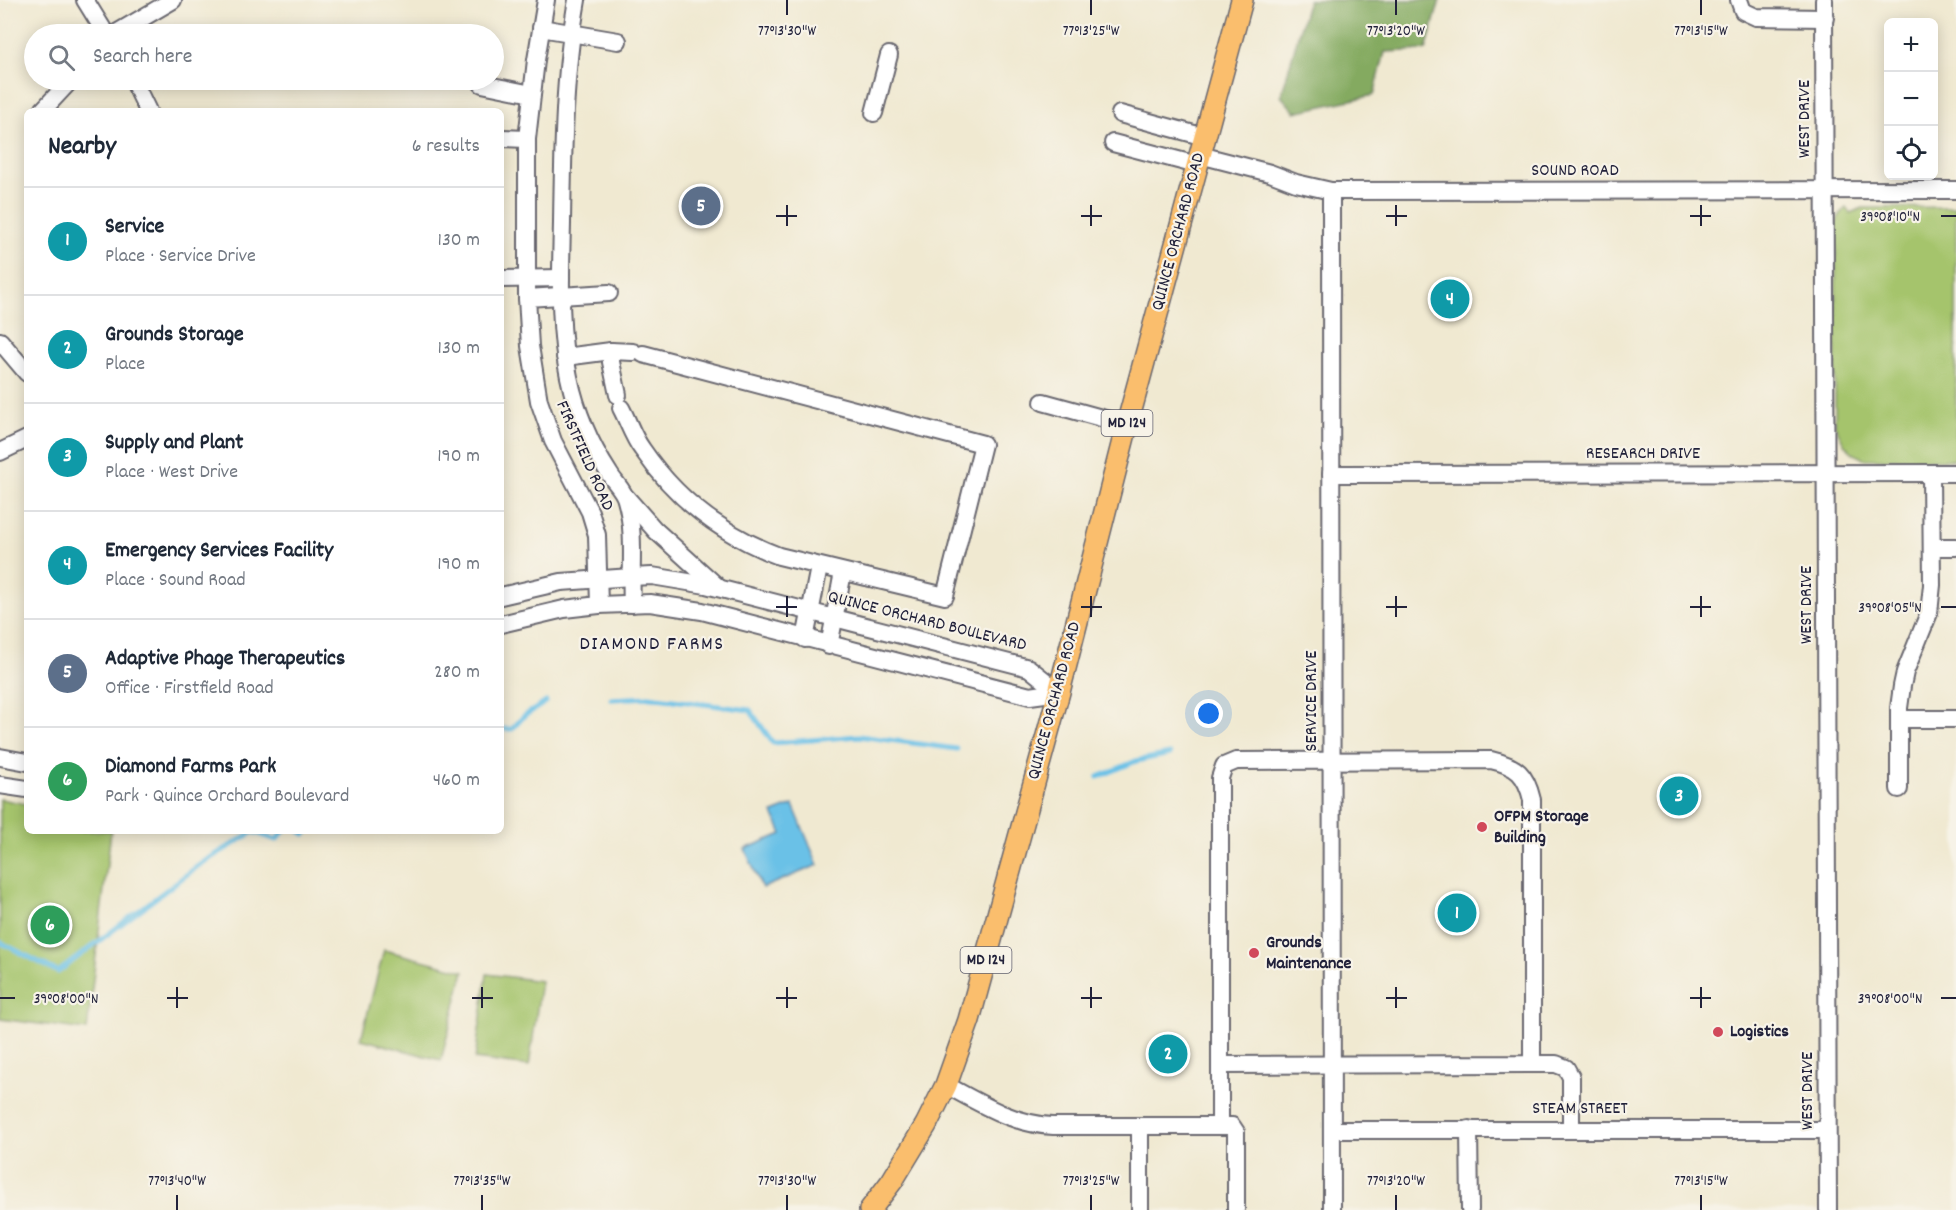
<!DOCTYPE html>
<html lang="en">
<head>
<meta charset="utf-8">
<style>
	body { margin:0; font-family:Dekko,sans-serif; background:#f6f6f7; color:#1f2937 }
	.controls { position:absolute; right:18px; top:18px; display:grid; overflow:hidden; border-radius:9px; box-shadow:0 3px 15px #0003 }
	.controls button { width:54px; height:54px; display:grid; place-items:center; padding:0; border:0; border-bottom:2px solid #e0e1e3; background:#fff; color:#1f2937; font:30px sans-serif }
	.you { position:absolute; left:1209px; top:714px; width:21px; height:21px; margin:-15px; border:4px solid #fff; border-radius:50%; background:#1a73e8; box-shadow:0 0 0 9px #1a73e833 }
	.badge { display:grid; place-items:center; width:39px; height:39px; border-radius:50%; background:#0f766e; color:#fff; font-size:20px; font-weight:700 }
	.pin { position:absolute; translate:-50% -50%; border:3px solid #fff; box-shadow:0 2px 6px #0006 }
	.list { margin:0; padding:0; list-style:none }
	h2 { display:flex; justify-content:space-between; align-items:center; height:78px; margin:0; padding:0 24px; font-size:26px }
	h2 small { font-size:20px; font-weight:400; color:#747a83 }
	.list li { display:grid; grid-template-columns:39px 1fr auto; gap:18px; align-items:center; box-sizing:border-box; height:108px; padding:0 24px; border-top:2px solid #e0e1e3 }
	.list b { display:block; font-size:22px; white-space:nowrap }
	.list p { margin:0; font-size:20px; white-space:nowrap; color:#747a83 }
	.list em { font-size:20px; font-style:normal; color:#747a83 }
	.icon { flex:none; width:33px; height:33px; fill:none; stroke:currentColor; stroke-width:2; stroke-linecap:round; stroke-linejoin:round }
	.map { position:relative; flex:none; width:1956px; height:1210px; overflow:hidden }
	.search { position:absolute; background:#fff; box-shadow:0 3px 15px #0003; left:24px; top:24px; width:480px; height:66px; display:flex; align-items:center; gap:15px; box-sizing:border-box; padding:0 21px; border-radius:33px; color:#747a83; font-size:22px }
	.panel { position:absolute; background:#fff; box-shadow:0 3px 15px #0003; left:24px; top:108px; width:480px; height:726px; border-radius:9px }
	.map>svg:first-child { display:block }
	.green { fill:#a5c46c; stroke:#647354; stroke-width:1.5 }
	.forest { fill:#84aa60; stroke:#53664e; stroke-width:1.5 }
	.water { fill:#6ac1e7; stroke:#467291; stroke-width:1.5 }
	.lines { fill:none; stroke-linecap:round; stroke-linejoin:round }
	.stream { stroke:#6ac1e7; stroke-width:5 }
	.minor-casing { stroke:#6a6870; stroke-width:20 }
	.major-casing { stroke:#6a6870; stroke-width:24 }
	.minor { stroke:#fff; stroke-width:16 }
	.major { stroke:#fabe6d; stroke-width:21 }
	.ticks { fill:none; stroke:#22223b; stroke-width:2 }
	.poi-dot { fill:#d1495b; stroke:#f7f3e8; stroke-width:2 }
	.labels { text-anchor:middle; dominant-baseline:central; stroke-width:4.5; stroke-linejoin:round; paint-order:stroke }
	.shield { fill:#f7f3e8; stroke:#62616f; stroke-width:1.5 }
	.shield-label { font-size:16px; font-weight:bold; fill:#22223b }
	.street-label { font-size:18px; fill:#22223b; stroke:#f7f3e8 }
	.poi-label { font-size:18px; font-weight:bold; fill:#22223b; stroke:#f7f3e8; text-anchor:start }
	.neighbourhood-label { font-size:20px; letter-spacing:1.5px; fill:#22223b; stroke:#f7f3e8 }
	.ticks-label { font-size:15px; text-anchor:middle; fill:#22223b; stroke:#f7f3e8; stroke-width:4.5; stroke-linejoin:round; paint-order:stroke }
</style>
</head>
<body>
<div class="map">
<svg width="1956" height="1210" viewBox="0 0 1956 1210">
	<rect width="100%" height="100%" fill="#f7f3e8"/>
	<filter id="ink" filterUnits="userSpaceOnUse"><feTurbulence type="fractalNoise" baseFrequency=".0167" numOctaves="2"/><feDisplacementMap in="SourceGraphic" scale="12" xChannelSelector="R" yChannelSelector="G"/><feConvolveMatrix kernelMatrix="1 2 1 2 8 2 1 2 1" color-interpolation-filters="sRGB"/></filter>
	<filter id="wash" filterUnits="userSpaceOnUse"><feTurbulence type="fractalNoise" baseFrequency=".008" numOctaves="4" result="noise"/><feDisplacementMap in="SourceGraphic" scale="24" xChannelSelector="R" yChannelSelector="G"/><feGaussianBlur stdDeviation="1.35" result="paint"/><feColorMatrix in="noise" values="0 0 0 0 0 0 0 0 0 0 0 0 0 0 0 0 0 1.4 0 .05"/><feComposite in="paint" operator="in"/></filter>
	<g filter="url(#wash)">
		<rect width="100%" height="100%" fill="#f0e9d1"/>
		<!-- green -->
		<g class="green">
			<path d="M1956 207V460L1864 459 1854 454 1845 445 1835 426 1836 224 1839 216 1846 208 1850 213 1863 208Z"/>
			<path d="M0 799 27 804V831H111L87 1030 0 1019Z"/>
			<path d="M384 950 464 971 441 1060 361 1039Z"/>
			<path d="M487 974 541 981 529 1066 475 1059Z"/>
		</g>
		<!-- forest -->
		<path class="forest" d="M1308 0H1440L1426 50 1385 52 1374 95 1295 112 1281 96Z"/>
		<!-- water -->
		<path class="water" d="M793 805 818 865 762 888 745 849 782 834 773 813Z"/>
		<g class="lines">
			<!-- stream -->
			<g class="stream">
				<path d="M611 699 649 697 750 710 773 743 859 736 957 749"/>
				<path d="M501 729H512L524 716 546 702"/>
				<path d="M1098 777 1136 761 1170 754"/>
				<path d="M300 831 305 834 308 831"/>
				<path d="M0 942 58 972 202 863 253 832 276 840 284 831"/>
			</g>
		</g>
	</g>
	<g filter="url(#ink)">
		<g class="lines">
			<defs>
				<g id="minor">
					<path d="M85 0 106 34"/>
					<path d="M546 0 536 60 527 139V298L530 346 539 401 553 441 590 512 597 535 599 605"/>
					<path d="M577 0C564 73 563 148 562 223 561 274 558 327 569 377 576 411 590 444 609 473 614 482 624 490 626 500 636 534 630 569 632 604"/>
					<path d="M1739 0 1743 11 1756 17 1825 18"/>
					<path d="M1824 0 1828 1210"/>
					<path d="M541 28 618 41"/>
					<path d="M115 34 173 0"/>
					<path d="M133 80 148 111"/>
					<path d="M482 84 532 94"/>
					<path d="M42 111 71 80"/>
					<path d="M874 113 889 55"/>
					<path d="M1120 114 1205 137"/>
					<path d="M501 138 527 139"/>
					<path d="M1113 143 1197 165"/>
					<path d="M1200 155 1270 173 1296 183 1331 191 1956 190"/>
					<path d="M1331 191 1332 1210"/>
					<path d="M501 279 561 278"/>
					<path d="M527 298 609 293"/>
					<path d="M0 341 27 373"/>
					<path d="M611 351V362L618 395"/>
					<path d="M565 357 611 351 633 352"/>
					<path d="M1043 402 1127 425"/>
					<path d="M621 408C628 421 633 437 642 449 676 499 723 535 779 556L945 596 983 444 643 354"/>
					<path d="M0 452 27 439"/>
					<path d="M1331 474 1956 473"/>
					<path d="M626 497 655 530 719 588"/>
					<path d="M1932 547H1956"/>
					<path d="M501 596 561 582 631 577 652 576 706 585 1029 668 1059 692"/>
					<path d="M501 624 564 609 599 605 650 603 702 611 1030 696 1059 692"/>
					<path d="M805 639 819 567"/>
					<path d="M829 646 843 572"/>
					<path d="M1899 719H1956"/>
					<path d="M0 757 27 762"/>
					<path d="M0 785 27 789"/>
					<path d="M1899 789V708L1902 686 1905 672 1929 613 1932 585 1931 473"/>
					<path d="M1532 1064V800C1526 774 1517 766 1491 760L1236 761 1224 766 1220 778V1065L1556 1064 1566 1068 1571 1077V1129"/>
					<path d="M1220 1065V1126"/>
					<path d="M946 1085C980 1103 1014 1125 1053 1126H1232L1236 1132V1210"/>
					<path d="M1140 1126V1210"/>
					<path d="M1469 1129 1470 1210"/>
					<path d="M1332 1130H1827"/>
				</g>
				<path id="major" d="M870 1210 892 1181 926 1125 946 1085 969 1020 1059 692 1127 425 1242 0"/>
			</defs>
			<!-- minor casing -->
			<use href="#minor" class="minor-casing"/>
			<!-- major casing -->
			<use href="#major" class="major-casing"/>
			<!-- minor -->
			<use href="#minor" class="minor"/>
			<!-- major -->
			<use href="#major" class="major"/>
		</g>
	</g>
	<!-- ticks -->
	<path class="ticks" d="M787 0V15M1091 0V15M1396 0V15M1701 0V15M787 205V226M1091 205V226M1396 205V226M1701 205V226M776 216H797M1081 216H1102M1386 216H1407M1690 216H1711M1941 216H1956M787 596V617M1091 596V617M1396 596V617M1701 596V617M776 607H797M1081 607H1102M1386 607H1407M1690 607H1711M1941 607H1956M177 987V1008M482 987V1008M787 987V1008M1091 987V1008M1396 987V1008M1701 987V1008M0 998H15M167 998H188M472 998H493M776 998H797M1081 998H1102M1386 998H1407M1690 998H1711M1941 998H1956M177 1195V1210M482 1195V1210M787 1195V1210M1091 1195V1210M1396 1195V1210M1701 1195V1210"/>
	<!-- markers -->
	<g class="poi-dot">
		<circle cx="1482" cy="827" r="6"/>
		<circle cx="1254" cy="953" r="6"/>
		<circle cx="1718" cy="1032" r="6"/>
	</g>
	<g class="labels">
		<!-- shield labels -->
		<g class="shield">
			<rect x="1101.5" y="410" width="51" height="26" rx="4.5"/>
			<rect x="960.5" y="947" width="51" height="26" rx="4.5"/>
		</g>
		<g class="shield-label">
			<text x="1127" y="423">MD 124</text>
			<text x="986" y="960">MD 124</text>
		</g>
		<!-- street labels -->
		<g class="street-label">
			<text transform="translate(1805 119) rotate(-90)">WEST DRIVE</text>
			<text x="1575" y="171">SOUND ROAD</text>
			<text transform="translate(1179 232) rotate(-75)">QUINCE ORCHARD ROAD</text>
			<text x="1643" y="454">RESEARCH DRIVE</text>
			<text transform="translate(584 456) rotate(66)">FIRSTFIELD ROAD</text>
			<text transform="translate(1807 605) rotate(-90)">WEST DRIVE</text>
			<text transform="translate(927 622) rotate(14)">QUINCE ORCHARD BOULEVARD</text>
			<text transform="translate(1055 701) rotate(-75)">QUINCE ORCHARD ROAD</text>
			<text transform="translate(1312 701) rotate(-90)">SERVICE DRIVE</text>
			<text transform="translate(1808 1091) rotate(-90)">WEST DRIVE</text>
			<text x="1580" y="1109">STEAM STREET</text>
		</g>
		<!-- poi labels -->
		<g class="poi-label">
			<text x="1494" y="817">OFPM Storage<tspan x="1494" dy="21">Building</tspan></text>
			<text x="1266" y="943">Grounds<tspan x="1266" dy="21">Maintenance</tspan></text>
			<text x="1730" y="1032">Logistics</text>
		</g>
		<!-- neighbourhood labels -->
		<g class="neighbourhood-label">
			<text x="652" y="645">DIAMOND FARMS</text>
		</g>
	</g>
	<g class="ticks-label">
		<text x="787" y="35">77°13'30"W</text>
		<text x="1091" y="35">77°13'25"W</text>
		<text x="1396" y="35">77°13'20"W</text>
		<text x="1701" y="35">77°13'15"W</text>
		<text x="1890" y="221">39°08'10"N</text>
		<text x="1890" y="612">39°08'05"N</text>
		<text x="66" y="1003">39°08'00"N</text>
		<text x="1890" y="1003">39°08'00"N</text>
		<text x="177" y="1185">77°13'40"W</text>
		<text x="482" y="1185">77°13'35"W</text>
		<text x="787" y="1185">77°13'30"W</text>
		<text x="1091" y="1185">77°13'25"W</text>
		<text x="1396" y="1185">77°13'20"W</text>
		<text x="1701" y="1185">77°13'15"W</text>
	</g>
</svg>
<div class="controls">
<button>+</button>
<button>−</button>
<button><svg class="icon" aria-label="locate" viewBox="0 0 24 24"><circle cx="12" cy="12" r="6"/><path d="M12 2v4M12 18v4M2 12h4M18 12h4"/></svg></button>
</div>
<div class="you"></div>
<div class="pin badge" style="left:1457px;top:913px;background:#0f9aa8">1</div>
<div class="pin badge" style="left:1168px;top:1054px;background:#0f9aa8">2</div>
<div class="pin badge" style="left:1679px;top:796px;background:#0f9aa8">3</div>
<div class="pin badge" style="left:1450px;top:299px;background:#0f9aa8">4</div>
<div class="pin badge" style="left:701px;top:206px;background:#5c6f8a">5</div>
<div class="pin badge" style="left:50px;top:925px;background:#2e9e5b">6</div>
<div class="search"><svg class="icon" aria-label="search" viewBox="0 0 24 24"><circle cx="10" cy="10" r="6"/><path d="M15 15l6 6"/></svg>Search here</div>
<section class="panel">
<h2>Nearby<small>6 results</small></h2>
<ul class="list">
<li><span class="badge" style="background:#0f9aa8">1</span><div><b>Service</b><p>Place · Service Drive</p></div><em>130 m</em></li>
<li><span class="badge" style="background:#0f9aa8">2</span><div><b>Grounds Storage</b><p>Place</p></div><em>130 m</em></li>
<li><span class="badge" style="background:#0f9aa8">3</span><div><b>Supply and Plant</b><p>Place · West Drive</p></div><em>190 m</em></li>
<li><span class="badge" style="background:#0f9aa8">4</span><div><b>Emergency Services Facility</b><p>Place · Sound Road</p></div><em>190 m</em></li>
<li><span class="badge" style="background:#5c6f8a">5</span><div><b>Adaptive Phage Therapeutics</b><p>Office · Firstfield Road</p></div><em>280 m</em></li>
<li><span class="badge" style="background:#2e9e5b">6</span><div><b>Diamond Farms Park</b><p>Park · Quince Orchard Boulevard</p></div><em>460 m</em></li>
</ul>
</section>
</div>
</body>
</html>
